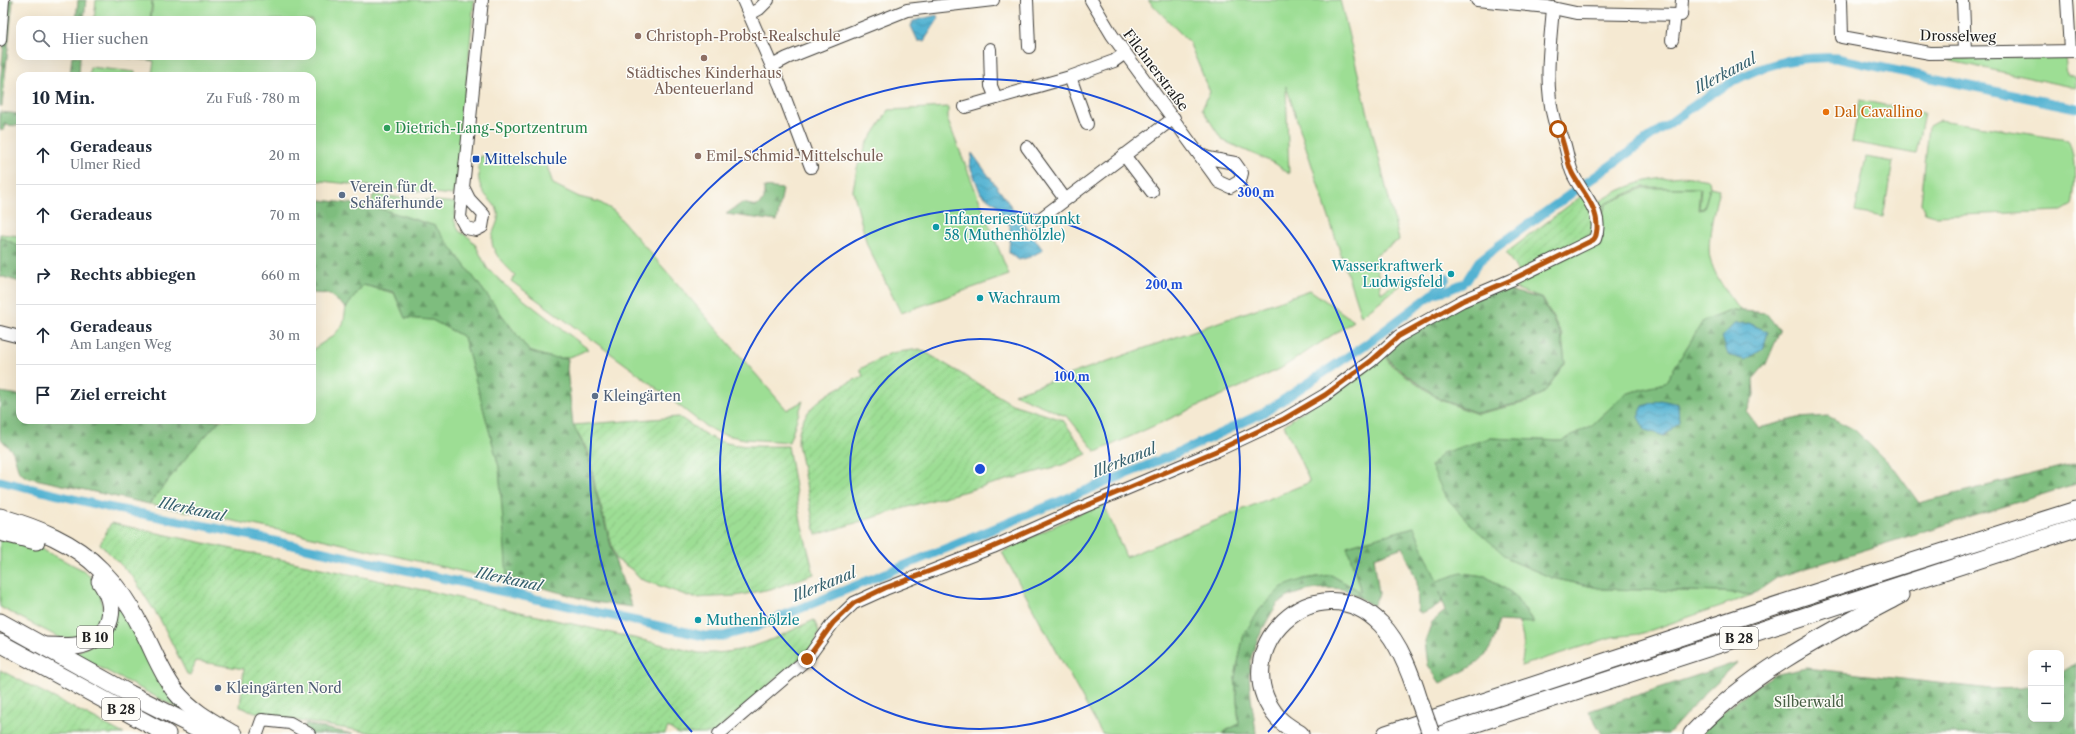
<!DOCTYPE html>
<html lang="de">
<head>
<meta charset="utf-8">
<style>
	body { margin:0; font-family:"Libre Caslon Text",serif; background:#f2f2f3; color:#1f2937 }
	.controls { position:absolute; right:12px; bottom:12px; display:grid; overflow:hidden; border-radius:8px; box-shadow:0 4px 16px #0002 }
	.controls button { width:36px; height:36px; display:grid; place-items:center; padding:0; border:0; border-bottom:1px solid #e0e1e3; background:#fff; color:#1f2937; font:20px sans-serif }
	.stop { position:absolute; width:12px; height:12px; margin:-9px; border:3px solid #b45309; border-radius:50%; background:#fff }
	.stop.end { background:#b45309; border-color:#fff; box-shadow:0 1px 4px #0008 }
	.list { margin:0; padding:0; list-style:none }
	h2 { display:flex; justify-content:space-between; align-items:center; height:52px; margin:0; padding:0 16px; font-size:17px }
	h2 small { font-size:13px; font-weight:400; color:#747a83 }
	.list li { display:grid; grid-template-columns:26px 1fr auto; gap:12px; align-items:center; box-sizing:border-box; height:60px; padding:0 16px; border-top:1px solid #e0e1e3 }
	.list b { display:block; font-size:15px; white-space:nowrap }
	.list p { margin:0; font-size:13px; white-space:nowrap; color:#747a83 }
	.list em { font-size:13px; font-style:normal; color:#747a83 }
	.icon { flex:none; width:22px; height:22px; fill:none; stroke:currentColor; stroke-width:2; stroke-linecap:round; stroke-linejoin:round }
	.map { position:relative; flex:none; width:2076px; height:734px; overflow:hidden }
	.search { position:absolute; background:#fff; box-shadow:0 4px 16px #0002; left:16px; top:16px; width:300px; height:44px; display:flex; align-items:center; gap:10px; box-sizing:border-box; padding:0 14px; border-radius:12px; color:#747a83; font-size:15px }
	.panel { position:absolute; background:#fff; box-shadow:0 4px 16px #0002; left:16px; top:72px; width:300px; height:352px; border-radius:12px }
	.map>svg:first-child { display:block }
	.green { fill:#9dde94; stroke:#5c7d58 }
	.forest { fill:url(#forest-firs); stroke:#4d6c4d }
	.garden { fill:url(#garden-furrows); stroke:#5c7d58 }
	.water { fill:url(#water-waves); stroke:#386777 }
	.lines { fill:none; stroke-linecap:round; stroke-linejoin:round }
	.canal { stroke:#53b2d2; stroke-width:9 }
	.minor-casing { stroke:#3d3b37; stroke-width:14 }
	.highway-casing { stroke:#3d3b37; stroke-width:19 }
	.minor { stroke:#fff; stroke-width:12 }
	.highway { stroke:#fff; stroke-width:17 }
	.highway-bridge-casing { stroke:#3d3b37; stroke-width:19; stroke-linecap:butt }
	.highway-bridge { stroke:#fff; stroke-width:17 }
	.route { stroke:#b45309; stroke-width:5 }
	.ring { fill:none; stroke:#1d4ed8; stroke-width:2 }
	.education-dot { fill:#8d6e63; stroke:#fdfcf7; stroke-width:1.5 }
	.food-dot { fill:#e8710a; stroke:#fdfcf7; stroke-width:1.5 }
	.leisure-dot { fill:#2e9e5b; stroke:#fdfcf7; stroke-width:1.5 }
	.transit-dot { fill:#1a4fb4; stroke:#fdfcf7; stroke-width:1.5 }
	.service-dot { fill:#5c6f8a; stroke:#fdfcf7; stroke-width:1.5 }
	.culture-dot { fill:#0f9aa8; stroke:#fdfcf7; stroke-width:1.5 }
	.labels { text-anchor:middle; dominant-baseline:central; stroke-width:3; stroke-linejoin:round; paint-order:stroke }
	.shield { fill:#fdfcf7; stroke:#605f5e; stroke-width:1 }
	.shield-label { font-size:13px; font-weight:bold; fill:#1c1c1c }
	.education-label { font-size:14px; fill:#785e54; stroke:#fdfcf7; text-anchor:start }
	.street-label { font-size:14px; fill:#1c1c1c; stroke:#fdfcf7 }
	.food-label { font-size:14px; fill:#c56008; stroke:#fdfcf7; text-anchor:start }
	.leisure-label { font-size:14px; fill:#27864d; stroke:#fdfcf7; text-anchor:start }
	.transit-label { font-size:14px; fill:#164399; stroke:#fdfcf7; text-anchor:start }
	.service-label { font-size:14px; fill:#4e5e75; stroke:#fdfcf7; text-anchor:start }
	.culture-label { font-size:14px; fill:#0d838f; stroke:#fdfcf7; text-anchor:start }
	.park-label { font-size:14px; fill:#496046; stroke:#fdfcf7 }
	.water-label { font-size:15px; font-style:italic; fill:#35606e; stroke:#fdfcf7 }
	.centre { fill:#1d4ed8; stroke:#fdfcf7; stroke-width:2 }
	.ring-label { font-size:12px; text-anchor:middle; font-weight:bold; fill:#1d4ed8; stroke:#fdfcf7; stroke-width:3; stroke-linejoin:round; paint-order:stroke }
</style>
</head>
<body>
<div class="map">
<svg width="2076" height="734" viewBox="0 0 2076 734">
	<defs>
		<pattern id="forest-firs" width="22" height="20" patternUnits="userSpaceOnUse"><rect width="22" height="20" fill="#7ebd7e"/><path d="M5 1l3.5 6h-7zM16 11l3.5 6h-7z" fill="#696"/></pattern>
		<pattern id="garden-furrows" width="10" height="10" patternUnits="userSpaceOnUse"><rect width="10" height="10" fill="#9dde94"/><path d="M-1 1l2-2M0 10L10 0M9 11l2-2" fill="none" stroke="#87be7f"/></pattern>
		<pattern id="water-waves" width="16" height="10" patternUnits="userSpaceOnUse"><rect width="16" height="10" fill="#53b2d2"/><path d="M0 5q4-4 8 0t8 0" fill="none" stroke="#4490aa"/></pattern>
	</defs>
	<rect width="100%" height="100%" fill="#fdfcf7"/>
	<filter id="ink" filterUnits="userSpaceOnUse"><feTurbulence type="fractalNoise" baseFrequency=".025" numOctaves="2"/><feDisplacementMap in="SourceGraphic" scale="8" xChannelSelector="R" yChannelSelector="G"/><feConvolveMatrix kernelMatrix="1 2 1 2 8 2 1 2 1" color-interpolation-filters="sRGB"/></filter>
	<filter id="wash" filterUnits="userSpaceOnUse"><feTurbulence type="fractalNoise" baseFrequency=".012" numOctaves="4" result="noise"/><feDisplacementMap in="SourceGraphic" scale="16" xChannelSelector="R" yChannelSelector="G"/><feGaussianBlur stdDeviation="0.9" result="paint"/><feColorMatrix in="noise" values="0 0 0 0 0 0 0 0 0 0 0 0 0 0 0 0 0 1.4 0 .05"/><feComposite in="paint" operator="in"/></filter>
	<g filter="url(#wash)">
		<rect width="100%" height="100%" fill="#f5e9d2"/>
		<!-- green -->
		<g class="green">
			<path d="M96 0H152L150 20H94Z"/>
			<path d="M153 0H474L457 190 452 195 312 180V76H176L152 74 154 61 147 60V56H312V20H151Z"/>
			<path d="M1148 0H1340L1399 240 1375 255 1381 293 1404 277 1406 281 1361 316 1286 86 1289 174 1276 164 1222 140 1202 109 1210 92 1189 42Z"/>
			<path d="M112 56H146V60Z"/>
			<path d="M2065 56 2067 74 2076 78V88L1937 58Z"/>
			<path d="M90 67 135 72V76H89Z"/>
			<path d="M1860 100 1924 113 1916 154 1852 142Z"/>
			<path d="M948 107V121L1009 275 901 313 867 245 853 190 857 168 866 145 889 110Z"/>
			<path d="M1940 120 2068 140C2076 156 2076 186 2072 205L2062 211 1935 216 1925 213 1921 203 1929 126Z"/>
			<path d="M480 156 546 163 553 184 579 197 599 202 614 211 787 410 803 401 789 442 745 439 721 434 705 426 632 369 511 281 515 275C506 266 491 253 492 239 492 230 500 222 498 212 496 206 491 201 487 197 476 184 478 172 480 156Z"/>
			<path d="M1866 157 1893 162 1883 217 1855 212Z"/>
			<path d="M1684 176 1709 180 1710 187 1704 208 1699 209 1701 188H1700L1698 210 1704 209 1710 187 1719 189C1715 205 1705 247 1711 262 1717 280 1729 296 1741 311L1733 310 1703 321 1665 383 1625 394 1592 425 1562 441 1489 438 1510 560 1552 578 1603 589 1723 592 1752 595 1640 634 1612 637 1521 666C1525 650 1524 637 1519 622H1534L1512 593 1485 576 1461 573 1437 582 1414 527 1347 546 1361 592 1331 575 1304 579 1244 634 1235 677 1239 724 1223 732 1224 734H1102L1002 552 1103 502 1126 557 1310 482 1284 425 1384 352 1390 364 1440 400 1477 414 1528 402 1544 393 1565 363 1562 335 1543 299 1509 286 1602 216 1606 204 1643 188H1699L1642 187 1605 204 1602 214 1599 202C1627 184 1651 178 1684 176Z"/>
			<path d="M373 195 457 203 454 220 459 231 470 238 476 246 487 268 506 286 588 349C562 362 557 360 529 351L435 226 372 206Z"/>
			<path d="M0 234 20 236V255L17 245 0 237Z"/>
			<path d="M363 285 394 293 405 318 432 320 464 337 499 467 508 582 308 536 149 504 189 454 220 420H312V350L333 336 343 325 346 308Z"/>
			<path d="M1310 290 1354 321 1280 369 1096 452 1068 417 1014 394Z"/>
			<path d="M0 539 35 546 83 570 98 584 104 615 94 631 76 638H60L0 607Z"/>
			<path d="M114 595 187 713 74 654 90 645Z"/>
		</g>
		<!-- forest -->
		<g class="forest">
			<path d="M8 0H13L2 106H0V85Z"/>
			<path d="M78 0H86L84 20H76Z"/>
			<path d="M72 56H80L79 76H70Z"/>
			<path d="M0 112 20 114V126L6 125 4 130H0Z"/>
			<path d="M764 187 783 189 777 221 726 214 742 203 757 206 764 200Z"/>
			<path d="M312 199 372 206 435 226 529 351 548 357 568 359 567 369 573 425 588 454 595 489 615 560 632 607 594 602 507 578 499 467 464 337 432 320 405 318 394 292 363 285 346 308 329 294 312 293Z"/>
			<path d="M0 237 17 245 20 255V282L0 276Z"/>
			<path d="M1504 289 1542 299 1561 335 1565 362 1544 393 1528 401 1477 413 1440 399 1391 363 1385 352 1443 307Z"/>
			<path d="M1733 310 1766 313 1780 331 1766 364 1753 379 1754 395 1747 412 1759 428 1798 418 1828 416 1855 430 1895 470 1919 503 2076 463V484L1778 577 1752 595 1723 592 1603 589 1552 578 1510 560 1470 524 1445 496 1431 466 1442 453 1490 438 1562 441 1592 425 1625 394 1665 383 1703 321Z"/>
			<path d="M0 392 20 395V420H220L189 454 149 504 26 477 19 472 13 452 0 438Z"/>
			<path d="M1414 527 1437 581 1461 573 1485 576 1512 593 1534 623 1499 621C1491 662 1475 665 1440 683L1428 665 1425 641 1432 622 1445 611 1440 592 1442 602 1430 610 1422 614 1418 611 1417 582 1403 547 1374 557 1379 594 1373 606C1364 601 1351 591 1341 589 1324 586 1294 591 1280 602 1272 608 1252 649 1251 659 1246 684 1254 709 1256 734H1224L1223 733 1239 724 1235 677 1244 634 1260 609 1282 587 1304 579 1331 575 1361 592 1347 546Z"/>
			<path d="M1738 662 1706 692 1668 734H1602L1589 711Z"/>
			<path d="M2076 663V734H1701L1726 709 1773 675 1806 668 1990 689 2022 688 2031 685V719H2061V673Z"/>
			<path d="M305 724 353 734H302Z"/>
		</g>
		<!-- garden -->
		<g class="garden">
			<path d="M1584 194 1594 218 1591 234 1519 273 1506 253Z"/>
			<path d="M920 349 1012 404 1063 420 1087 454 1062 465 918 504 816 535 798 444C797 406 833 390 863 376L860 369 891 353Z"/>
			<path d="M679 417C692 425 705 436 719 441 741 448 765 446 788 446L801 522 814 574 775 588 736 596 694 598 640 579 631 569 616 559 596 490 589 453 573 425Z"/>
			<path d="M111 523 433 592 699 653C746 655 773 639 814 620L819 632 814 646 713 734H678L668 727 665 734H379L268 716 240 707 244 669 196 661 190 675 187 674 162 623 133 577 100 544Z"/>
			<path d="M0 670 124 734H0Z"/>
		</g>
		<!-- water -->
		<g class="water">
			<path d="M937 15 939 18 924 41H918L911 26 913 21Z"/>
			<path d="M972 153 1043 250 1030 257 1019 260 1009 253 1010 226 996 204 981 194 970 166Z"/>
			<path d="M1749 323 1768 332 1763 349 1745 360 1728 355 1722 337 1734 324Z"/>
			<path d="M1661 400 1678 404 1679 422 1664 436 1645 430 1638 417 1643 406Z"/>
		</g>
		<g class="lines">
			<!-- canal -->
			<g class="canal">
				<path d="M1467 280 1479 261 1498 246 1702 100C1748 70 1780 56 1836 58L2076 108"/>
				<path d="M1434 293 1446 278"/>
				<path d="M0 481 107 507 206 526 704 636H724L753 628 1189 448 1265 412 1365 345 1434 293 1448 290 1462 284"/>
			</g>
		</g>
	</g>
	<g filter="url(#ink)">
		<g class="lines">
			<defs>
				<g id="minor">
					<path d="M743 0 780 85 811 167"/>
					<path d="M1027 0 1029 47"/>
					<path d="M1091 0 1112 35 1219 182 1230 187 1240 181 1242 173 1235 163 1208 158 1201 155"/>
					<path d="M1477 0 1548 7 1576 13 1681 15 1682 0"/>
					<path d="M1841 0 1842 37 1930 53 2076 51"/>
					<path d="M1963 0 1965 52"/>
					<path d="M2067 0 2070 50"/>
					<path d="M750 14 759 9 768 0"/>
					<path d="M0 40 3 0"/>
					<path d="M1672 40 1675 15"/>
					<path d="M990 49 991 86 996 98"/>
					<path d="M772 66 787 58 907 10 993 0"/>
					<path d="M1070 77 1087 124"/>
					<path d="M965 107 1070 77 1114 61 1125 53"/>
					<path d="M1027 147 1065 199"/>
					<path d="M1124 155 1152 192"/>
					<path d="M464 189 469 199 484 215 482 227 476 230 466 228 460 217 482 0"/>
					<path d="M1040 219 1174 118"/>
					<path d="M0 332 20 337"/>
					<path d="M257 734 262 720 290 723 309 734"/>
					<path d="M719 734 807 659 833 623 854 603 885 589 993 547 1083 507 1216 451 1284 419 1325 395 1371 361 1399 336 1462 301 1511 280 1595 239C1606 212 1580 193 1572 172 1568 162 1567 150 1563 139 1561 133 1556 127 1554 120 1544 83 1550 46 1553 8"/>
				</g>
				<g id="highway">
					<path d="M0 517C37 528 74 542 101 570 117 586 131 607 141 627 153 649 160 671 175 691 191 711 212 722 233 734"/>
					<path d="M0 532 36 541"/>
					<path d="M0 622 130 694 209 734"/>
					<path d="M0 643 167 734"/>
					<path d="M44 646C57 646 69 648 81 645 114 635 118 606 100 581"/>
					<path d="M1300 734C1292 729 1283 724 1278 718 1221 651 1317 558 1381 624 1400 644 1411 674 1419 700"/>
					<path d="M1386 734 1802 597 2076 510"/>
					<path d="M1443 734 2076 528"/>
					<path d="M1692 734C1750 672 1826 634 1900 595"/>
				</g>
			</defs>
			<!-- minor casing -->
			<use href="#minor" class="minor-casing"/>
			<!-- highway casing -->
			<use href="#highway" class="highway-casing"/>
			<!-- minor -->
			<use href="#minor" class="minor"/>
			<!-- highway -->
			<use href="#highway" class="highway"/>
			<defs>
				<path id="highway-bridge" d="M1419 700 1431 734"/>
			</defs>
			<!-- highway-bridge casing -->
			<use href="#highway-bridge" class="highway-bridge-casing"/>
			<!-- highway-bridge -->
			<use href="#highway-bridge" class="highway-bridge"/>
		</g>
	</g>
	<g class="lines" filter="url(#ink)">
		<!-- route -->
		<path class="route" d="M807 659 833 623 854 603 885 588 993 547 1083 507 1216 451 1284 419 1325 395 1371 361 1399 336 1462 301 1511 280 1593 240C1597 237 1596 234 1597 229 1598 206 1582 192 1572 173 1566 160 1565 143 1558 129"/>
	</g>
	<!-- distance rings -->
	<g class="ring">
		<circle cx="980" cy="469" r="130"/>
		<circle cx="980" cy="469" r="260"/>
		<path d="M692 732A390 390 0 1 1 1268 732"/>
	</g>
	<!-- markers -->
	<g class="education-dot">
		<circle cx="638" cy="36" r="4"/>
		<circle cx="704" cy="58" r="4"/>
		<circle cx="698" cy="156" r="4"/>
	</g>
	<circle class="food-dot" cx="1826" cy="112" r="4"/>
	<circle class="leisure-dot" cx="387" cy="128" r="4"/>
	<rect class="transit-dot" x="472" y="155" width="8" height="8" rx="2"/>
	<g class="service-dot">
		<circle cx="342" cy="195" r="4"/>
		<circle cx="595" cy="396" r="4"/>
		<circle cx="218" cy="688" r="4"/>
	</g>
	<g class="culture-dot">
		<circle cx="936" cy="227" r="4"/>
		<circle cx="1451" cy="274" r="4"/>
		<circle cx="980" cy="298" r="4"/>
		<circle cx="698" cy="620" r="4"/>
	</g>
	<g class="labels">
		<!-- shield labels -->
		<g class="shield">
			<rect x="77" y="626" width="36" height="22" rx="3"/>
			<rect x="1720" y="627" width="38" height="22" rx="3"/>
			<rect x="102" y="698" width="38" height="22" rx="3"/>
		</g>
		<g class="shield-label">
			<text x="95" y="637">B 10</text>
			<text x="1739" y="638">B 28</text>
			<text x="121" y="709">B 28</text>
		</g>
		<!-- education labels -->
		<g class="education-label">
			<text x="646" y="36">Christoph-Probst-Realschule</text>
			<text x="704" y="73" text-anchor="middle">Städtisches Kinderhaus<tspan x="704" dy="16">Abenteuerland</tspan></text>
			<text x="706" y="156">Emil-Schmid-Mittelschule</text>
		</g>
		<!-- street labels -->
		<g class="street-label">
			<text transform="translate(1958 36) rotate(1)">Drosselweg</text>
			<text transform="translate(1156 70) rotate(53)">Filchnerstraße</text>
		</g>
		<!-- food labels -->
		<g class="food-label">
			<text x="1834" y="112">Dal Cavallino</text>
		</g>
		<!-- leisure labels -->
		<g class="leisure-label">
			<text x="395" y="128">Dietrich-Lang-Sportzentrum</text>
		</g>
		<!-- transit labels -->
		<g class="transit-label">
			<text x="484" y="159">Mittelschule</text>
		</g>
		<!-- service labels -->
		<g class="service-label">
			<text x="350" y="187">Verein für dt.<tspan x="350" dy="16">Schäferhunde</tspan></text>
			<text x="603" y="396">Kleingärten</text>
			<text x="226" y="688">Kleingärten Nord</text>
		</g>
		<!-- culture labels -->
		<g class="culture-label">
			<text x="944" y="219">Infanteriestützpunkt<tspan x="944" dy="16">58 (Muthenhölzle)</tspan></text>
			<text x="1443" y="266" text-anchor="end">Wasserkraftwerk<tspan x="1443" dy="16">Ludwigsfeld</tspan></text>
			<text x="988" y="298">Wachraum</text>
			<text x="706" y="620">Muthenhölzle</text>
		</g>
		<!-- park labels -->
		<g class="park-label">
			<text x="1809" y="702">Silberwald</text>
		</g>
		<!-- water labels -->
		<g class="water-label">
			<text transform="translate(1725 73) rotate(-28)">Illerkanal</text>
			<text transform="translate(1124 460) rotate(-22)">Illerkanal</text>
			<text transform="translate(192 509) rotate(12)">Illerkanal</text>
			<text transform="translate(509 579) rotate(12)">Illerkanal</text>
			<text transform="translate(824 584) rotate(-22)">Illerkanal</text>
		</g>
	</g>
	<circle cx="980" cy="469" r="6" class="centre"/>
	<g class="ring-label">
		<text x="1256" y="197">300 m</text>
		<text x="1164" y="289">200 m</text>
		<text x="1072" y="381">100 m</text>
	</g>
</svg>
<div class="controls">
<button>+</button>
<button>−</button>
</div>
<div class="stop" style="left:1558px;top:129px"></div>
<div class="stop end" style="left:807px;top:659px"></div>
<div class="search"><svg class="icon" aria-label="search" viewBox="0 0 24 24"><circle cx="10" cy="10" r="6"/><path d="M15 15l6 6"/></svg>Hier suchen</div>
<section class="panel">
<h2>10 Min.<small>Zu Fuß · 780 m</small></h2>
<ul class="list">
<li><svg class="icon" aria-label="ahead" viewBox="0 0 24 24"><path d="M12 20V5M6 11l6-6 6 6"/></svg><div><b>Geradeaus</b><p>Ulmer Ried</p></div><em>20 m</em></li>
<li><svg class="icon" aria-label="ahead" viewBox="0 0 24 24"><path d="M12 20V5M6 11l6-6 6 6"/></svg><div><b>Geradeaus</b></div><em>70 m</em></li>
<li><svg class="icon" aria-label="right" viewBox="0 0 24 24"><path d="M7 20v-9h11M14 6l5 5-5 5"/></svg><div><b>Rechts abbiegen</b></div><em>660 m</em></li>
<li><svg class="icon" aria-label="ahead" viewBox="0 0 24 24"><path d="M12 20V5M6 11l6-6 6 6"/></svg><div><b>Geradeaus</b><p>Am Langen Weg</p></div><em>30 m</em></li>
<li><svg class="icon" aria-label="arrive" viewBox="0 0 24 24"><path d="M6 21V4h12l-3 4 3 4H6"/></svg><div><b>Ziel erreicht</b></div></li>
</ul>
</section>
</div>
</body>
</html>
